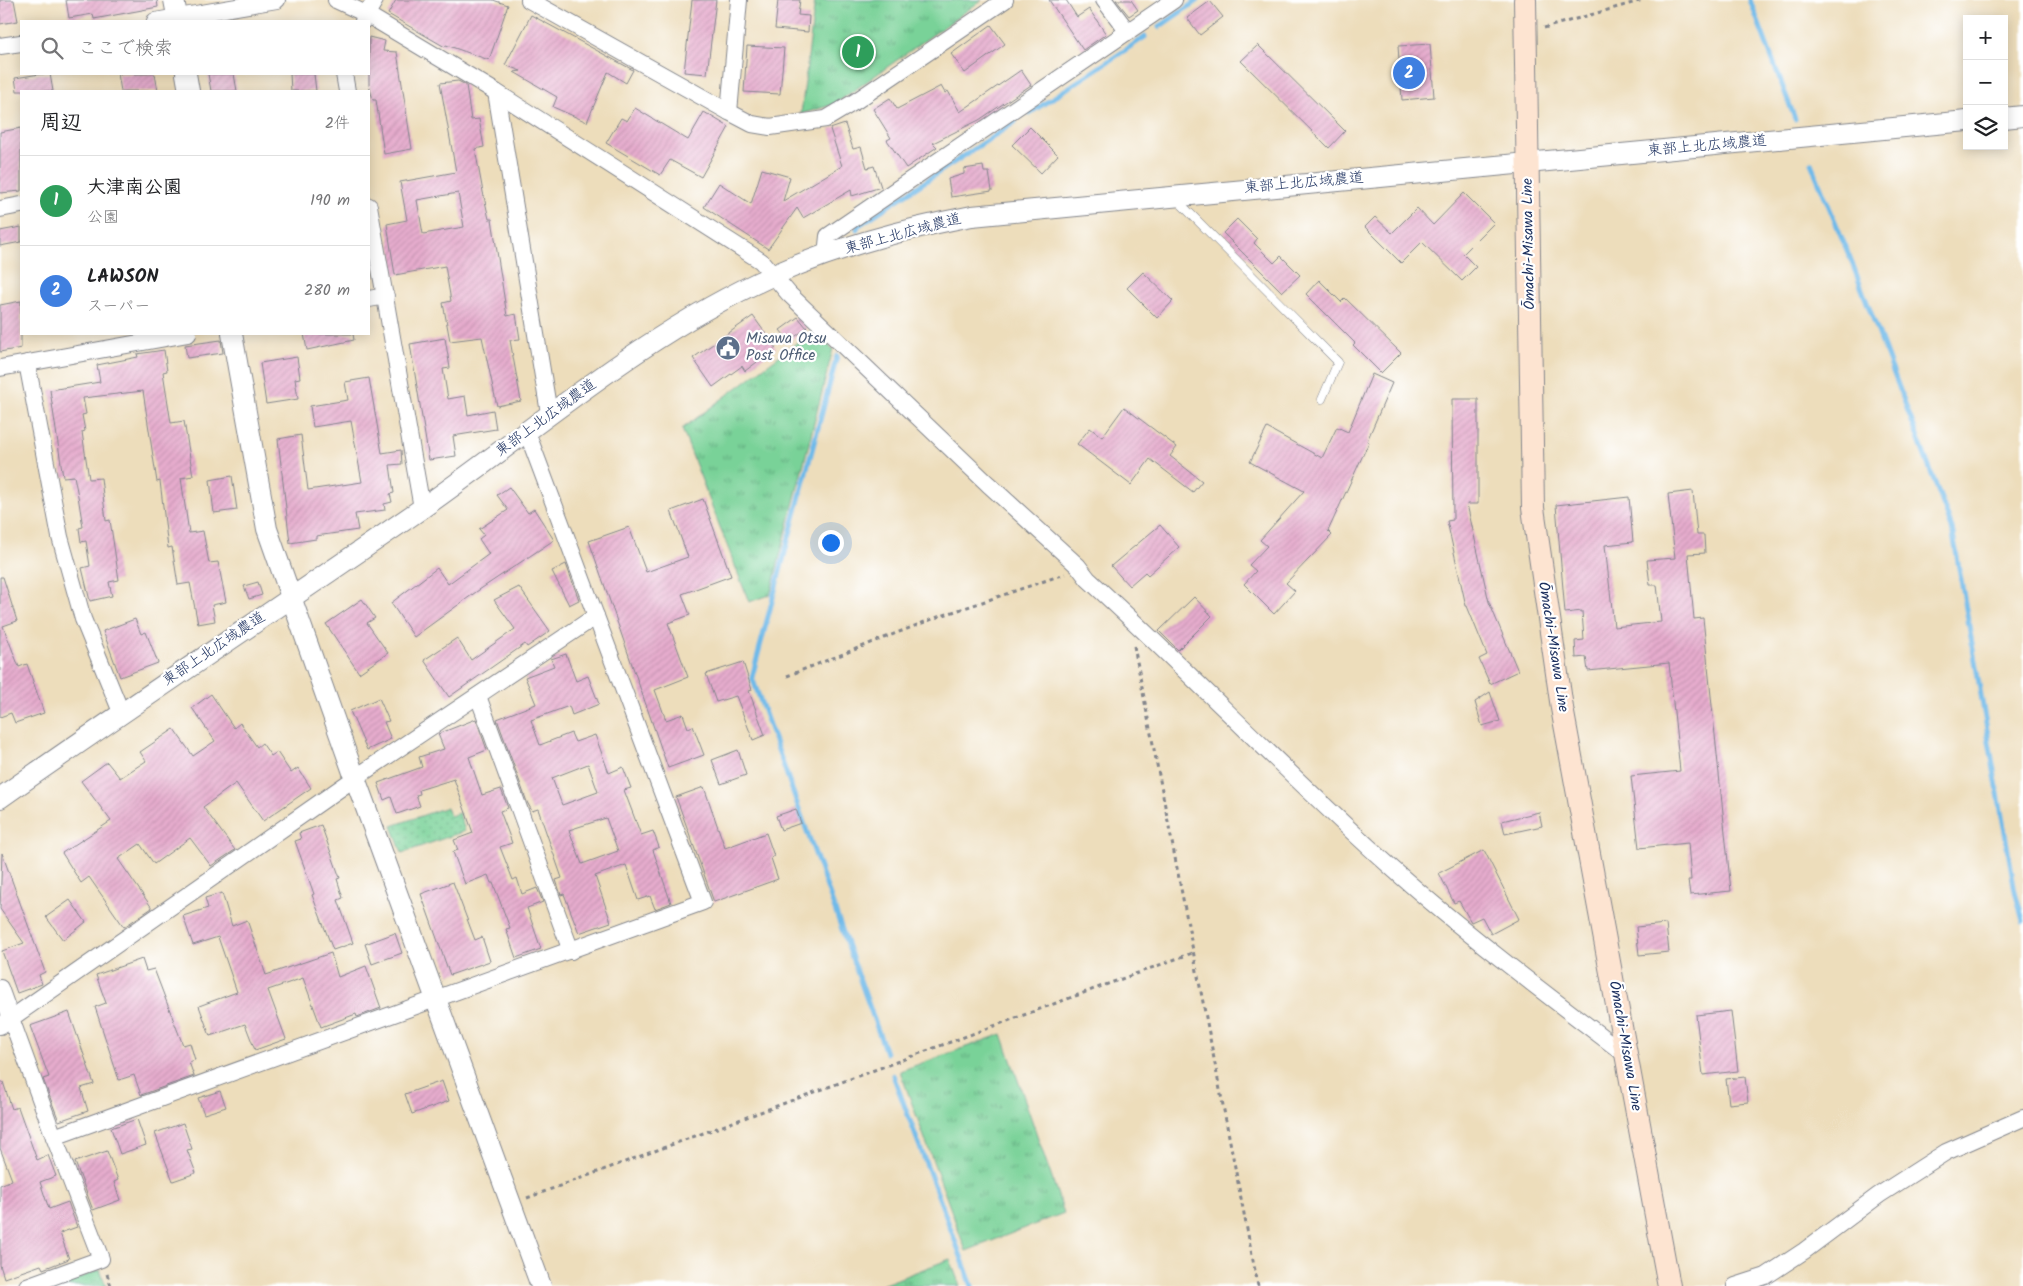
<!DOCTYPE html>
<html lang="ja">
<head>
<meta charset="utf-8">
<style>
	body { margin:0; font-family:Kalam,"Klee One",sans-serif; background:#f6f6f6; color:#202124 }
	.controls { position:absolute; right:15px; top:15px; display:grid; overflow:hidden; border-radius:0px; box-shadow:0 2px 12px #0003 }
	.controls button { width:45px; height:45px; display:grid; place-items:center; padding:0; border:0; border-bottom:1px solid #e0e0e0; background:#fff; color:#202124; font:25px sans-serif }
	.you { position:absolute; left:830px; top:542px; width:18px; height:18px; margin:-12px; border:4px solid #fff; border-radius:50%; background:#1a73e8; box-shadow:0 0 0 8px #1a73e833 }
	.badge { display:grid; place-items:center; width:32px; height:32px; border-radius:50%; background:#b5179e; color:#fff; font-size:16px; font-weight:700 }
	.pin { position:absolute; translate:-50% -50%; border:2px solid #fff; box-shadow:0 1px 5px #0006 }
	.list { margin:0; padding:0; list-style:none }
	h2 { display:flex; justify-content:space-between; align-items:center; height:65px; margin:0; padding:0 20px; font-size:21px }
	h2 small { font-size:16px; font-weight:400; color:#757577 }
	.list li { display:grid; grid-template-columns:32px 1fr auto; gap:15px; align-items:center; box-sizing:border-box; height:90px; padding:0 20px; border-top:1px solid #e0e0e0 }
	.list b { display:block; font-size:19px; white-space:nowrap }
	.list p { margin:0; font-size:16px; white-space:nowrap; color:#757577 }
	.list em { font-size:16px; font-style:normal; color:#757577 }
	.icon { flex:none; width:28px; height:28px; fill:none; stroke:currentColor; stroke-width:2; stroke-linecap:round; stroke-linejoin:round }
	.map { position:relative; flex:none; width:2023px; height:1286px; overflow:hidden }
	.search { position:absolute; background:#fff; box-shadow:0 2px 12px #0003; left:20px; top:20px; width:350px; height:55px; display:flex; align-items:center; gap:12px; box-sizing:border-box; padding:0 18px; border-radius:0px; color:#757577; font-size:19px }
	.panel { position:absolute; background:#fff; box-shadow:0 2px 12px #0003; left:20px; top:90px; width:350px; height:245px; border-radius:0px }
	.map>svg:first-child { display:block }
	.grass { fill:url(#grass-tufts); stroke:#4a807b }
	.garden { fill:url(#garden-dots); stroke:#4a807b }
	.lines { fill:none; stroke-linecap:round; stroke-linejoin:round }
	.stream { stroke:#70bae9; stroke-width:5 }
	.building { fill:url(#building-hatch); fill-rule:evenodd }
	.service-casing { stroke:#84868c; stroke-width:9 }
	.minor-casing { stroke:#84868c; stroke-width:18 }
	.tertiary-casing { stroke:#84868c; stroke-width:22 }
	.secondary-casing { stroke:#84868c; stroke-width:24 }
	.path { stroke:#84868c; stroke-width:3; stroke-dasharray:4 4; stroke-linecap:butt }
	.service { stroke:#fff; stroke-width:8 }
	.minor { stroke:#fff; stroke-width:16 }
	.tertiary { stroke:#fff; stroke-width:20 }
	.secondary { stroke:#fde4d1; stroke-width:22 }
	.labels { text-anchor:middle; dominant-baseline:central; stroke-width:4.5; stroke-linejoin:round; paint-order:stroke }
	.street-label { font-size:15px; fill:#1b2f5e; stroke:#fff }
	.service-label { font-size:15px; fill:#4e5e75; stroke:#fff; text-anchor:start }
</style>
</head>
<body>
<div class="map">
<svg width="2023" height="1286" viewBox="0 0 2023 1286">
	<defs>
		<pattern id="grass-tufts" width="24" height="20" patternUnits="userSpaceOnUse" patternTransform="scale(1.25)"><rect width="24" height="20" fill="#79d298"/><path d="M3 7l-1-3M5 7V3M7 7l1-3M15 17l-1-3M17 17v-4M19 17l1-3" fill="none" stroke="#62ab7f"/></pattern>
		<pattern id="garden-dots" width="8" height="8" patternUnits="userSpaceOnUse" patternTransform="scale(1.25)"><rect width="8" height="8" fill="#79d298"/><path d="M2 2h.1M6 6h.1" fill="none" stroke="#62ab7f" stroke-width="1.8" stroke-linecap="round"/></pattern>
		<pattern id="building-hatch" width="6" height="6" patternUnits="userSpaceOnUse" patternTransform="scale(1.25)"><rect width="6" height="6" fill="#e6accd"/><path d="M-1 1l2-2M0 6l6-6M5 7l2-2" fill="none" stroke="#c594b2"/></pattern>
	</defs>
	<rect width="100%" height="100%" fill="#fff"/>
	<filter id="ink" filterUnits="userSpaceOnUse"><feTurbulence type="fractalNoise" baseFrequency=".02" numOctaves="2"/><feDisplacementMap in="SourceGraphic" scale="10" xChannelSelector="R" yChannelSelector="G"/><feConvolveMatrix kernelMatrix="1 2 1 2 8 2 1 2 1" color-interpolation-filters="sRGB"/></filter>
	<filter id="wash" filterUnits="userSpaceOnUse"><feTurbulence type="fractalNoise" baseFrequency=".0096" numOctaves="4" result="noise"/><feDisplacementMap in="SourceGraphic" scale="20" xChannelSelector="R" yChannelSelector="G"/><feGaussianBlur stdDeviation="1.12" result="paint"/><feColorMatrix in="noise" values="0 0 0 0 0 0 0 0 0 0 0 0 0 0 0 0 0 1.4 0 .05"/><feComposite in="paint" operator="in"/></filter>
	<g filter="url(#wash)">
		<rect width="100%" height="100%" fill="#edddbb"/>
		<!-- grass -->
		<g class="grass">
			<path d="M815 0H982L835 104 801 114Z"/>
			<path d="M811 332 833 349 770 595 749 602 682 429Z"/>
			<path d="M1002 1034 1064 1213 966 1251 900 1071Z"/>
			<path d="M950 1259 960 1286H879Z"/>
			<path d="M100 1270 106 1286H58Z"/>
		</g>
		<!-- garden -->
		<path class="garden" d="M447 807 450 816 459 813 465 831 402 853 392 826Z"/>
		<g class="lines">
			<!-- stream -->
			<g class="stream">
				<path d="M1750 0 1795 119"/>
				<path d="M1159 27 1198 0"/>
				<path d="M1030 113 1145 37"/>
				<path d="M1811 163 1851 260 1952 528 2015 891 2023 921"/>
				<path d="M857 229 858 226 1015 122"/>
				<path d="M837 356 752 677 886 1053"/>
				<path d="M893 1075 972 1286"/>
			</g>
		</g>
		<g id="blocks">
			<!-- building -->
			<g class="building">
				<path d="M0 0H14L18 21 0 24Z"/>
				<path d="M66 0H157L158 7 94 19 93 14 69 18Z"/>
				<path d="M396 0H493L508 5 489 60 446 45 445 47 388 14Z"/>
				<path d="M692 0H716L707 74 684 72Z"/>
				<path d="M778 0H800L798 15 809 16 808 32 775 29Z"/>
				<path d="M1049 0H1066L1077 17 1089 9 1106 34 1083 50Z"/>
				<path d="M1116 0H1131L1138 10 1129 16Z"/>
				<path d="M1210 1 1223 17 1200 35 1187 18Z"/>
				<path d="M531 15 633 70 626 83 608 72 587 122 553 107 557 97 514 72 521 71 505 65Z"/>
				<path d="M991 25 1005 44 965 73 951 54Z"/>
				<path d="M369 37 385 41 383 51 397 52 412 149 384 154 376 100H373L369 85Z"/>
				<path d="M1430 44 1434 97 1402 100 1398 46Z"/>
				<path d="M1258 45 1345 131 1329 148 1241 61Z"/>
				<path d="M747 46 784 48 780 94 744 92Z"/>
				<path d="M1021 70 1031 85 979 120 933 143 937 147 906 168 887 140 891 138 873 109 890 98 897 109 941 86 945 93 948 91 960 112Z"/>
				<path d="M40 74H50L53 91H17L15 78Z"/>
				<path d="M118 74H155L158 91H121Z"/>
				<path d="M208 74H234L237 91H211Z"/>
				<path d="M290 74H314L316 91H291Z"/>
				<path d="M458 81 466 85 471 120 479 119 484 147 475 149 483 192 489 219H492L507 316 516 314 520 339 510 340 521 401 497 406 482 337 450 341 443 303 451 301 445 266 395 275 387 224 407 220 400 182 456 172 440 83ZM458 193 464 227 423 234 417 200Z"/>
				<path d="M635 108 688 140 704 112 729 127 701 177 670 160 660 175 606 143 621 118 627 121Z"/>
				<path d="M845 124 853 149 861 147 867 168 874 166 881 187 852 196 851 190 803 218 797 208 768 249 704 207 719 183 751 204 762 169 790 177 783 201 842 166 830 129Z"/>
				<path d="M1030 127 1058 155 1041 173 1012 145Z"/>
				<path d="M21 128V191L0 193V132Z"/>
				<path d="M983 166 984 172H989L992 191 951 197 948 179 964 174V169Z"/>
				<path d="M1464 193 1494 223 1463 254 1476 267 1462 281 1422 242 1401 263 1365 227 1375 217 1392 233 1417 208 1433 225Z"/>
				<path d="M1237 219 1257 239 1254 243 1274 263 1281 256 1300 275 1282 292 1223 233Z"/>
				<path d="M21 227V242L0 246V231Z"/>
				<path d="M1143 272 1173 301 1157 318 1127 288Z"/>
				<path d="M1319 280 1341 302 1345 298 1401 353 1381 373 1353 345 1355 343 1306 294Z"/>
				<path d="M21 301V348L0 352V305Z"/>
				<path d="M753 316 776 348 745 371 742 366 713 387 693 358Z"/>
				<path d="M798 317 807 328 789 341 780 330Z"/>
				<path d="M304 334H353L354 340 307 350Z"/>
				<path d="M445 338 450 368 443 369 448 399 465 396 468 415 493 410 496 429 453 436 456 456 429 460 410 344Z"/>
				<path d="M221 340 223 353 187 358 185 345Z"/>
				<path d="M164 350 167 371 163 372 171 423 184 421 193 476 181 478 189 533 203 531 209 563 218 562 226 602 212 605 215 621 198 624 190 583 178 585 172 547 168 548 160 481 157 482 143 391 83 398 86 414 82 415 85 431 82 432 89 479 101 478 106 521 110 520 119 580 109 582 112 596 90 601 82 568 90 566 86 541 81 542 79 528 83 527 78 496 74 476 63 477 50 390 100 382 97 365 138 357 137 354Z"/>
				<path d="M297 357 300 378 295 379 298 399 266 404 260 363Z"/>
				<path d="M1372 374 1392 383 1367 441 1369 442 1328 531 1332 535 1286 583 1295 591 1274 614 1244 584 1256 571 1249 565 1267 546 1260 540 1304 491 1250 462 1267 428 1322 458 1337 427 1348 432Z"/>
				<path d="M369 378 382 453 401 450 402 464 390 465 394 493 390 494 392 502 384 504 385 510 355 514 358 530 316 536V539L290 543 278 439 301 435 308 490 362 482 351 421 313 427 310 406 348 400 345 382Z"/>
				<path d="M1452 399H1478V504H1467L1489 602 1518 671 1490 684 1479 659 1487 655 1467 606H1466L1447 521 1453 520Z"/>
				<path d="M1124 407 1177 447 1170 456 1202 481 1193 492 1150 459 1131 485 1077 444 1090 428 1102 437Z"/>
				<path d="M232 476 237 510 214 513 210 480Z"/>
				<path d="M509 487 528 513 534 509 554 540 476 592 414 637 391 603 437 568 448 584 489 554 479 539 484 535 479 529 508 510 497 495Z"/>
				<path d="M1693 491 1697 535H1704L1705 553 1688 554 1694 619 1703 618 1731 891 1690 895 1688 880H1691L1688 843 1639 848 1631 776 1680 771 1669 663 1588 671 1586 657 1576 658 1575 641 1584 640 1582 611 1565 613 1556 505 1629 497 1633 542 1605 545 1614 627 1661 622 1657 585H1650L1647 560 1675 558 1668 494Z"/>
				<path d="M703 499 731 576 682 594 690 615 668 623 688 677 655 690 666 720 683 714 688 728 693 726 704 755 668 768 589 541 629 527 646 572 688 557 671 511Z"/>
				<path d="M1160 525 1179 547 1148 575 1145 572 1129 586 1111 566Z"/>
				<path d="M566 564 579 600 569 605 552 571Z"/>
				<path d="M0 577H3L17 621 3 626 19 667 27 664 44 713 15 723 11 713 0 717Z"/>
				<path d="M258 582 262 595 249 599 244 586Z"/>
				<path d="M519 587 550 631 527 647 525 644 449 697 424 660 457 638 471 660 515 629 494 600Z"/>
				<path d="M1194 597 1212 616 1178 650 1159 631Z"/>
				<path d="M362 599 375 618 367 623 388 653 359 673 326 624Z"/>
				<path d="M135 619 141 634 146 632 158 663 120 677 103 631Z"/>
				<path d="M566 654 576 681 588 676 599 704 572 715 569 706 531 720 540 745 571 733 575 742 595 735 609 773 623 767 631 788 624 790 641 835 653 831 659 847 653 850 671 903 655 909 650 896 638 900 626 865 595 876 611 922 579 933 564 894 561 895 556 880 562 878 538 809 532 811 527 802 497 719 536 704 525 677 554 666 551 659ZM588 764 598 792 562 805 552 778ZM606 818 618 851 582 864 569 830Z"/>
				<path d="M743 662 752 690 749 691 765 735 753 740 736 696 716 702 706 674Z"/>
				<path d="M1490 692 1500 721 1482 726 1475 702Z"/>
				<path d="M211 694 234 728 240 723 257 747 262 743 271 756 277 752 291 773 298 768 311 788 263 821 236 783 203 807 235 850 211 866 190 838 154 864 140 844 118 859 152 908 124 927 89 877 81 883 62 853 111 821 81 781 107 762 120 778 146 761 140 752 174 729 193 756 215 741 192 708Z"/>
				<path d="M379 698 389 721 384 722 391 739 367 750 350 711Z"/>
				<path d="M476 719 487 750 469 757 482 795 501 789 508 808 500 811 512 843 500 847 513 880 517 878 522 894 537 888 543 902 527 908 541 949 516 958 506 929 510 928 493 883H491L488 875 465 884 453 852 458 850 454 840 473 833 454 779 419 790 420 794 416 795 420 806 397 814 391 797 384 800 378 783 422 767 419 757 444 749 438 734Z"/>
				<path d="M738 750 746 775 721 784 712 760Z"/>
				<path d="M704 787 725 848 766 833 774 856 771 858 778 879 714 902 676 797Z"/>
				<path d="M796 809 801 823 781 830 776 816Z"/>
				<path d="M1539 812 1542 826 1505 834 1502 821Z"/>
				<path d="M321 825 340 878 337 879 343 898 338 900 353 943 333 950 312 895 314 894 295 841 301 839 299 833Z"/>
				<path d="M1484 850 1519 919 1491 934 1482 917 1471 922 1459 901 1454 903 1439 873Z"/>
				<path d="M2 853 45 972 39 975 42 984 17 993 2 951 24 943 0 909Z"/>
				<path d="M453 882 475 940 482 937 490 961 450 975 421 894Z"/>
				<path d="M222 893 232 926 247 920 266 975 331 953 338 977 366 966 381 1008 357 1017 356 1014 321 1027 303 978 268 990 286 1039 255 1050 245 1024 210 1036 199 1006 237 992 218 937 193 945 183 916 208 908 205 898Z"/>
				<path d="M70 900 86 922 63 940 46 917Z"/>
				<path d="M1666 924 1669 952 1639 955 1636 927Z"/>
				<path d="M395 933 402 953 372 964 365 944Z"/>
				<path d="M142 959 146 971 154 969 183 1045 190 1043 195 1060 189 1062 194 1076 141 1095 134 1075 119 1080 95 1007 106 1003 96 975Z"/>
				<path d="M1731 1011 1738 1071 1703 1075 1696 1015Z"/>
				<path d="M69 1012 94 1084 81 1088 88 1111 59 1121 43 1079 49 1077 30 1026Z"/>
				<path d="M1745 1077 1748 1102 1729 1104 1726 1079Z"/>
				<path d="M442 1081 449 1101 412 1114 405 1094Z"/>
				<path d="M0 1082H3L12 1109 18 1107 37 1160 48 1155 56 1176 40 1182 49 1209 68 1202 77 1227 60 1233 69 1259 43 1269 41 1265 4 1278 0 1265V1185L12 1180 0 1148Z"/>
				<path d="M220 1091 226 1107 204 1114 198 1098Z"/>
				<path d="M137 1119 146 1145 120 1154 111 1128Z"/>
				<path d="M183 1123 192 1149 187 1150 196 1173 173 1181 155 1133Z"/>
				<path d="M107 1151 118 1180 114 1182 120 1200 93 1210 75 1162Z"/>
			</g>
		</g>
	</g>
	<g filter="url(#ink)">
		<use href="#blocks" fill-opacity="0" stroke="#84868c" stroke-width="1"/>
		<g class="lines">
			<defs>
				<path id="service" d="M1177 200 1338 362 1322 399"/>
				<g id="minor">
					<path d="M336 0 366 14 496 92 761 261 789 294 988 484 1078 566 1088 579C1192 674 1288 775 1393 869 1467 935 1547 995 1626 1055"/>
					<path d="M529 0 729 112 752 124 770 127 826 119 856 101 1005 0"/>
					<path d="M1104 0 1128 32"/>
					<path d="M155 21 277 0"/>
					<path d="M363 21 375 0"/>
					<path d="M0 46 21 43"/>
					<path d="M344 74 347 91"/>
					<path d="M496 92 549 413"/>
					<path d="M729 112 739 0"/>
					<path d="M369 206 422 508"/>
					<path d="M0 209 21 205"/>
					<path d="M826 255 828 236 1174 0"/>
					<path d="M369 299 386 296"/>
					<path d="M27 363 60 537 83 619 121 712"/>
					<path d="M0 368 188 334"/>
					<path d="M478 696 571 951"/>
					<path d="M0 988 54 1137 101 1259 27 1286"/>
					<path d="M0 1026 355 778 596 616"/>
					<path d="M54 1137 703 902 527 432"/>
					<path d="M1735 1286 1766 1276 1804 1251 1879 1195 1946 1152 2023 1118"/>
				</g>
				<g id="tertiary">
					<path d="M174 0 178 21"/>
					<path d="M186 74 189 91"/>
					<path d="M2004 118 2023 116"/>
					<path d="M232 334 267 529 355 778 541 1286"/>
					<path d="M0 798C139 700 281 606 421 509 534 430 647 331 774 275 837 247 904 229 972 216L1967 121"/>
				</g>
				<path id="secondary" d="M1525 0 1533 508 1562 708 1669 1286"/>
			</defs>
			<!-- service casing -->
			<use href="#service" class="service-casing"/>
			<!-- minor casing -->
			<use href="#minor" class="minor-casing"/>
			<!-- tertiary casing -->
			<use href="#tertiary" class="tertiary-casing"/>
			<!-- secondary casing -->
			<use href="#secondary" class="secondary-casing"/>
			<!-- path -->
			<g class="path">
				<path d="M1544 28 1643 0"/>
				<path d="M1134 646 1258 1286"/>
				<path d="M787 676 935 618 1065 574"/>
				<path d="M527 1198 1192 953"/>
				<path d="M107 1274 111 1286"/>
			</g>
			<!-- service -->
			<use href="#service" class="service"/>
			<!-- minor -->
			<use href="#minor" class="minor"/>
			<!-- tertiary -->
			<use href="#tertiary" class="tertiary"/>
			<!-- secondary -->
			<use href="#secondary" class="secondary"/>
		</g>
	</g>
	<!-- icons -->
	<defs>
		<symbol id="civic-disc" viewBox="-11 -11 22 22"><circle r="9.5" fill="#5c6f8a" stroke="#fff"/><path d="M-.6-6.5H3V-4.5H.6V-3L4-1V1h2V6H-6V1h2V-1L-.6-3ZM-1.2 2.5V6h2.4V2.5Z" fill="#fff"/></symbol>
	</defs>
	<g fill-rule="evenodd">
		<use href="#civic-disc" x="714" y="334" width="28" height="28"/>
	</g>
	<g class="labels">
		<!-- street labels -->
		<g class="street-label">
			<text transform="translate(1707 146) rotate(-5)">東部上北広域農道</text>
			<text transform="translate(1304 183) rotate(-5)">東部上北広域農道</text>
			<text transform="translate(903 234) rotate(-15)">東部上北広域農道</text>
			<text transform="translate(1529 244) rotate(-91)">Ōmachi-Misawa Line</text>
			<text transform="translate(546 418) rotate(-36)">東部上北広域農道</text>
			<text transform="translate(1553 647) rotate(81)">Ōmachi-Misawa Line</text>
			<text transform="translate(214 649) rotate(-34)">東部上北広域農道</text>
			<text transform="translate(1625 1046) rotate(80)">Ōmachi-Misawa Line</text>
		</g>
		<!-- service labels -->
		<g class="service-label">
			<text x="746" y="339">Misawa Otsu<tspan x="746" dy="17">Post Office</tspan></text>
		</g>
	</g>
</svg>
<div class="controls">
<button>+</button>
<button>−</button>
<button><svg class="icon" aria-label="layers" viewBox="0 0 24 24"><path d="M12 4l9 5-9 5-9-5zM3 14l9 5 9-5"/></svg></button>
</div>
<div class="you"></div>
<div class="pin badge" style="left:858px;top:52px;background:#2e9e5b">1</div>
<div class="pin badge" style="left:1409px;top:73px;background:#3f7fe0">2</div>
<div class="search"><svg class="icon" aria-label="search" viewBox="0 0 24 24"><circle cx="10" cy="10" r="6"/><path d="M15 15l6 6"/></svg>ここで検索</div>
<section class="panel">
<h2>周辺<small>2件</small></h2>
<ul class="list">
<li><span class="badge" style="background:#2e9e5b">1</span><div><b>大津南公園</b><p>公園</p></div><em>190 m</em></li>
<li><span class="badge" style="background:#3f7fe0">2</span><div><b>LAWSON</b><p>スーパー</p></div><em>280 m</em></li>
</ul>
</section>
</div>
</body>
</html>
